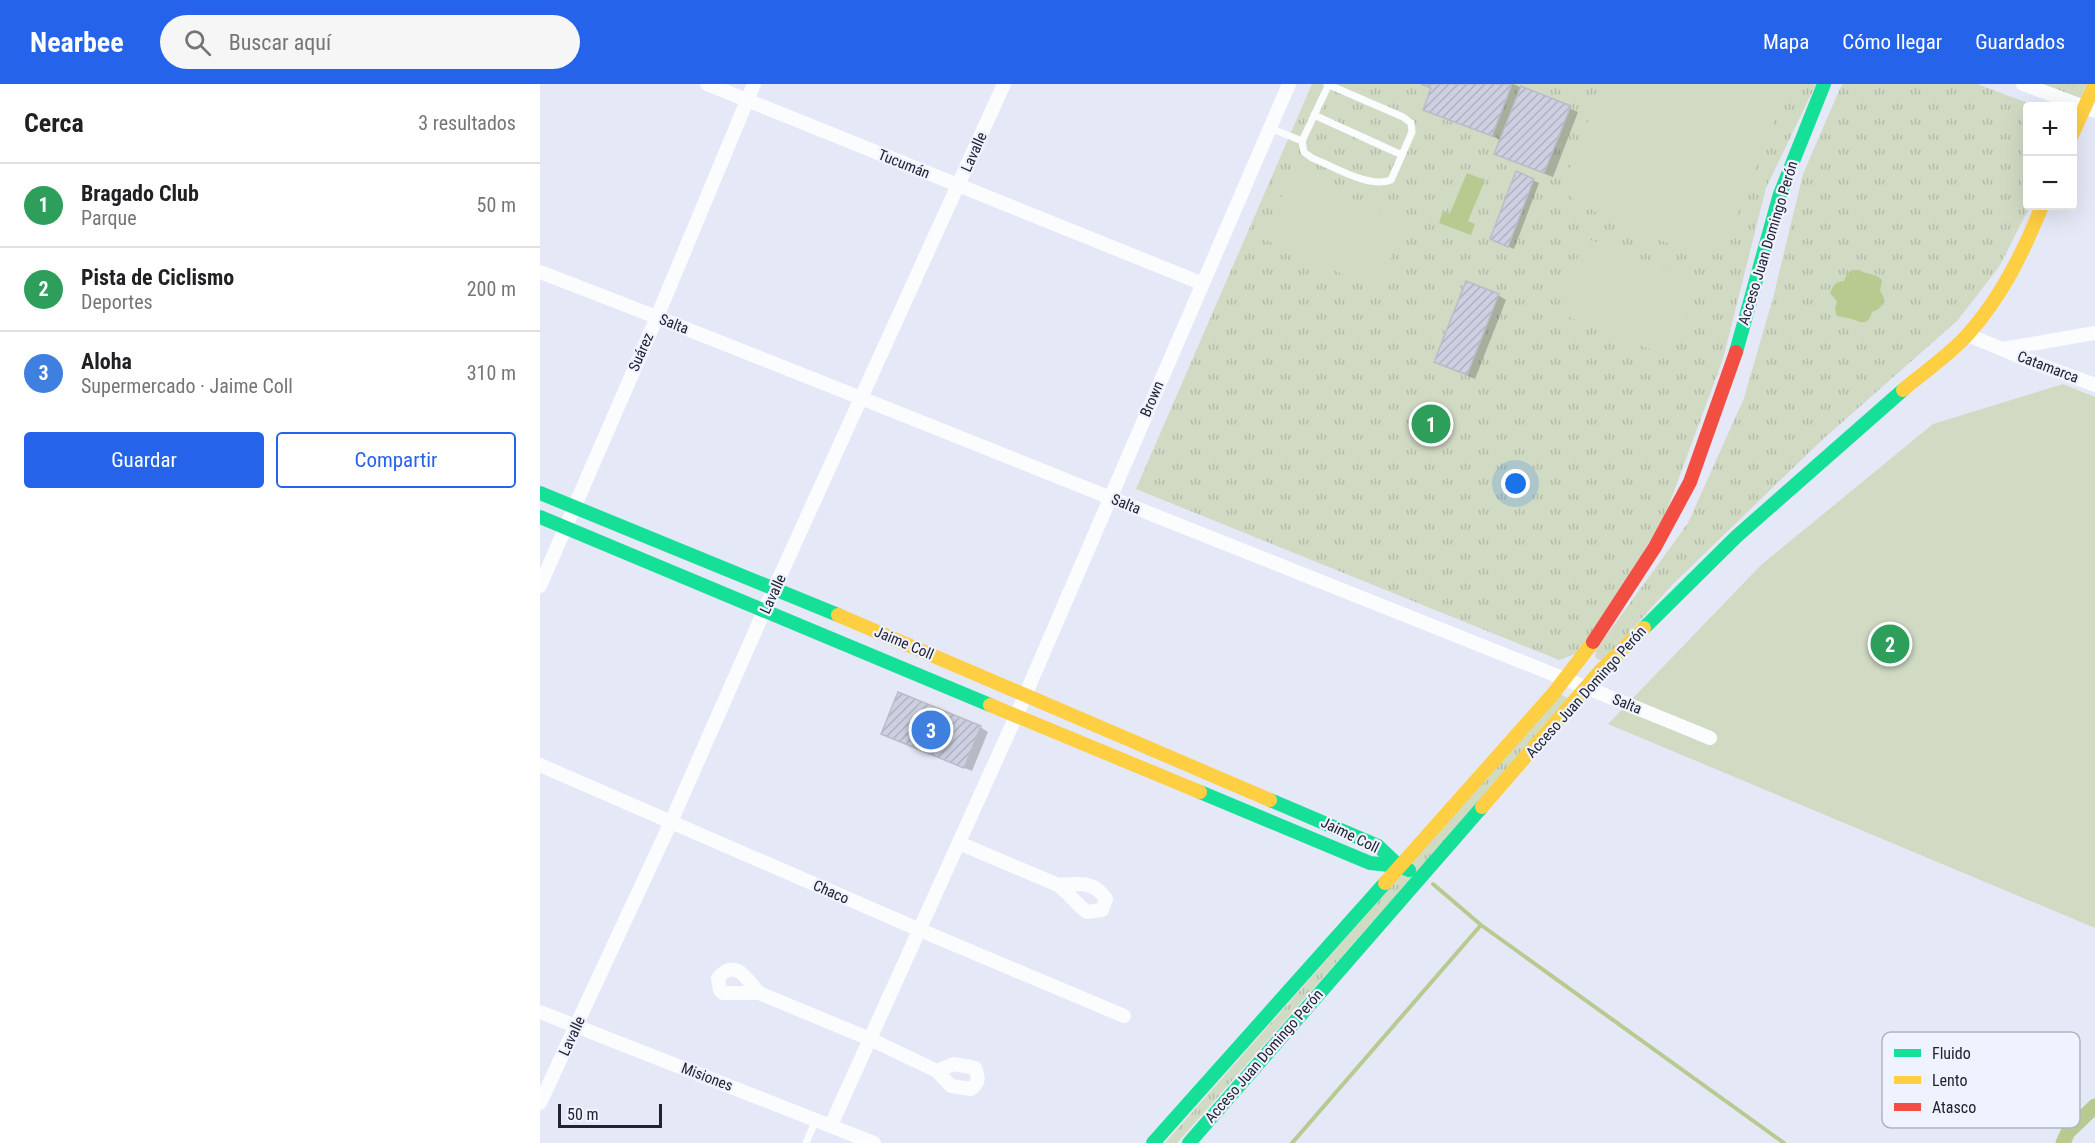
<!DOCTYPE html>
<html lang="es">
<head>
<meta charset="utf-8">
<style>
	body { margin:0; font-family:"Roboto Condensed",sans-serif; background:#f6f6f6; color:#202124 }
	.controls { position:absolute; right:18px; top:18px; display:grid; overflow:hidden; border-radius:6px; box-shadow:0 6px 24px #0002 }
	.controls button { width:54px; height:54px; display:grid; place-items:center; padding:0; border:0; border-bottom:2px solid #e0e0e0; background:#fff; color:#202124; font:30px sans-serif }
	.scale { position:absolute; left:18px; bottom:15px; width:104px; box-sizing:border-box; padding-left:6px; border:3px solid #21242f; border-top:0; font-size:16px; line-height:21px; white-space:nowrap; color:#21242f; -webkit-text-stroke:4px #eff2ff; paint-order:stroke }
	.you { position:absolute; left:976px; top:400px; width:21px; height:21px; margin:-15px; border:4px solid #fff; border-radius:50%; background:#1a73e8; box-shadow:0 0 0 9px #1a73e833 }
	.badge { display:grid; place-items:center; width:39px; height:39px; border-radius:50%; background:#2563eb; color:#fff; font-size:20px; font-weight:700 }
	.pin { position:absolute; translate:-50% -50%; border:3px solid #fff; box-shadow:0 2px 6px #0006 }
	.list { margin:0; padding:0; list-style:none }
	h2 { display:flex; justify-content:space-between; align-items:center; height:78px; margin:0; padding:0 24px; font-size:26px }
	h2 small { font-size:20px; font-weight:400; color:#757577 }
	.list li { display:grid; grid-template-columns:39px 1fr auto; gap:18px; align-items:center; box-sizing:border-box; height:84px; padding:0 24px; border-top:2px solid #e0e0e0 }
	.list b { display:block; font-size:22px; white-space:nowrap }
	.list p { margin:0; font-size:20px; white-space:nowrap; color:#757577 }
	.list em { font-size:20px; font-style:normal; color:#757577 }
	.actions { display:flex; gap:12px; padding:18px 24px }
	.actions a { flex:1; padding:14px 0; border:2px solid #2563eb; border-radius:6px; text-align:center; font-size:21px; color:#2563eb }
	.actions .main { background:#2563eb; color:#fff }
	.icon { flex:none; width:33px; height:33px; fill:none; stroke:currentColor; stroke-width:2; stroke-linecap:round; stroke-linejoin:round }
	.map { position:relative; flex:none; width:1555px; height:1059px; overflow:hidden }
	header { display:flex; align-items:center; gap:36px; box-sizing:border-box; height:84px; padding:0 30px; background:#2563eb; color:#fff }
	header strong { font-size:28px }
	nav { display:flex; gap:33px; margin-inline-start:auto; font-size:21px }
	.search { width:420px; height:54px; background:#f6f6f6; display:flex; align-items:center; gap:15px; box-sizing:border-box; padding:0 21px; border-radius:33px; color:#757577; font-size:22px }
	main { display:flex }
	aside { flex:1; background:#fff }
	.map>svg:first-child { display:block }
	.grass { fill:url(#grass-tufts) }
	.garden { fill:#d1dbc4 }
	.water { fill:#b9ca90 }
	.shadow { fill:#0003 }
	.lines { fill:none; stroke-linecap:round; stroke-linejoin:round }
	.stream { stroke:#b9ca90; stroke-width:4 }
	.canal { stroke:#b9ca90; stroke-width:15 }
	.building { fill:url(#building-hatch); stroke:#babcc8; stroke-width:1.5 }
	.path { stroke:#c8cacf; stroke-width:2; stroke-dasharray:1.5 4.5; stroke-linecap:butt }
	.lane { stroke:#fbfcfe; stroke-width:7 }
	.street { stroke:#fbfcfe; stroke-width:14 }
	.fast { stroke:#16e098; stroke-width:14 }
	.slow { stroke:#ffcf43; stroke-width:14 }
	.jam { stroke:#f24e42; stroke-width:14 }
	.labels { text-anchor:middle; dominant-baseline:central; stroke-width:4.5; stroke-linejoin:round; paint-order:stroke }
	.street-label { font-size:15px; fill:#21242f; stroke:#eff2ff }
	.key { fill:#eff2ff; stroke:#b1b4c1; stroke-width:1.5 }
	.key-label { font-size:16px; fill:#21242f }
</style>
</head>
<body>
<header>
<strong>Nearbee</strong>
<div class="search"><svg class="icon" aria-label="search" viewBox="0 0 24 24"><circle cx="10" cy="10" r="6"/><path d="M15 15l6 6"/></svg>Buscar aquí</div>
<nav><a>Mapa</a><a>Cómo llegar</a><a>Guardados</a></nav>
</header>
<main>
<aside>
<h2>Cerca<small>3 resultados</small></h2>
<ul class="list">
<li><span class="badge" style="background:#2e9e5b">1</span><div><b>Bragado Club</b><p>Parque</p></div><em>50 m</em></li>
<li><span class="badge" style="background:#2e9e5b">2</span><div><b>Pista de Ciclismo</b><p>Deportes</p></div><em>200 m</em></li>
<li><span class="badge" style="background:#3f7fe0">3</span><div><b>Aloha</b><p>Supermercado · Jaime Coll</p></div><em>310 m</em></li>
</ul>
<div class="actions"><a class="main">Guardar</a><a>Compartir</a></div>
</aside>
<div class="map">
<svg width="1555" height="1059" viewBox="0 0 1555 1059">
	<defs>
		<pattern id="grass-tufts" width="24" height="20" patternUnits="userSpaceOnUse" patternTransform="scale(1.5)"><rect width="24" height="20" fill="#d1dbc4"/><path d="M3 7l-1-3M5 7V3M7 7l1-3M15 17l-1-3M17 17v-4M19 17l1-3" fill="none" stroke="#b3bca9"/></pattern>
		<pattern id="building-hatch" width="6" height="6" patternUnits="userSpaceOnUse" patternTransform="scale(1.5)"><rect width="6" height="6" fill="#ccd0e0"/><path d="M-1 1l2-2M0 6l6-6M5 7l2-2" fill="none" stroke="#afb2c0"/></pattern>
	</defs>
	<rect width="100%" height="100%" fill="#e5e8f6"/>
	<!-- grass -->
	<g class="grass">
		<path d="M772 0H1276L1226 104 1183 275 1123 437 1038 569 1019 576 596 405Z"/>
		<path d="M1302 0H1437L1496 22H1488V122H1490L1459 183 1417 237 1283 355 1132 501 1065 575 1059 576 1055 573 1056 566 1148 439 1204 314 1233 214 1263 90Z"/>
		<path d="M1502 0H1547L1540 17Z"/>
		<path d="M1021 610 1029 615 637 1059H625Z"/>
	</g>
	<!-- garden -->
	<g class="garden">
		<path d="M1062 0H1249L1183 168 1136 162 1072 138 1021 107Z"/>
		<path d="M752 88 866 138 837 205 723 155Z"/>
		<path d="M1045 154 1160 199 1130 273 1016 228Z"/>
		<path d="M1523 300 1555 313V844L1068 640 1221 481 1393 340Z"/>
	</g>
	<!-- water -->
	<g class="water">
		<path d="M927 89 945 96 928 137 935 140 931 151 899 139 903 127 910 129Z"/>
		<path d="M1312 186H1319C1327 191 1335 189 1342 196L1340 207C1348 216 1342 225 1332 228 1327 246 1317 235 1307 234 1304 233 1300 233 1297 232L1295 225 1297 217 1290 209C1293 202 1295 197 1304 197L1307 190Z"/>
	</g>
	<!-- shadow -->
	<g class="shadow">
		<path d="M881 0H973L1038 28 1013 93 964 74 961 56 885 25 893 5Z"/>
		<path d="M977 89 999 99 974 165 957 158Z"/>
		<path d="M958 211 966 216 935 295 896 278Z"/>
		<path d="M440 643 448 648 432 687 351 654Z"/>
	</g>
	<g class="lines">
		<!-- stream -->
		<g class="stream">
			<path d="M893 800 941 841 1244 1059"/>
			<path d="M752 1059 941 841"/>
		</g>
		<!-- canal -->
		<path class="canal" d="M1523 1059 1528 1048 1555 1022"/>
	</g>
	<!-- building -->
	<g class="building">
		<path d="M881 0H972L952 52 883 26 891 4Z"/>
		<path d="M981 2 1031 22 1004 89 954 70Z"/>
		<path d="M976 87 994 95 968 163 950 155Z"/>
		<path d="M926 197 959 210 927 291 894 278Z"/>
		<path d="M358 608 441 642 424 684 341 650Z"/>
	</g>
	<g class="lines">
		<!-- path -->
		<path class="path" d="M1527 0 1535 3"/>
		<!-- lane -->
		<g class="lane">
			<path d="M774 31 862 71"/>
			<path d="M730 44 762 57 764 68 772 74C793 82 829 105 851 96L872 48 871 39 863 33 787 0"/>
			<path d="M762 57 788 2"/>
			<path d="M266 1059 276 1035"/>
		</g>
		<!-- street -->
		<g class="street">
			<path d="M167 0 661 199"/>
			<path d="M1483 0 1555 27"/>
			<path d="M0 188C191 261 381 338 571 414 771 494 971 572 1170 654"/>
			<path d="M1428 251 1462 265 1555 249"/>
			<path d="M1462 265 1495 279 1555 301"/>
			<path d="M0 502 117 233 214 0"/>
			<path d="M0 681 380 846 584 932"/>
			<path d="M419 759 518 801C529 809 536 820 547 828L562 826 566 815C553 796 539 800 518 801"/>
			<path d="M219 909C207 896 196 873 178 894L180 906 183 909H219L330 955 397 987 411 1002 431 1005C439 999 439 994 435 984L414 980 397 987"/>
			<path d="M0 928 334 1059"/>
			<path d="M0 1019 131 738 225 525 464 0"/>
			<path d="M291 1041 477 630 749 0"/>
		</g>
		<!-- fast -->
		<g class="fast">
			<path d="M1196 268 1240 110 1284 0"/>
			<path d="M0 409 298 531"/>
			<path d="M0 433 450 621"/>
			<path d="M1104 544 1197 452 1363 306"/>
			<path d="M660 708 830 779 859 782 869 786"/>
			<path d="M730 716 838 762 859 782"/>
			<path d="M613 1059 845 799"/>
			<path d="M649 1059 942 723"/>
		</g>
		<!-- slow -->
		<g class="slow">
			<path d="M1532 51 1555 0"/>
			<path d="M1363 306C1383 289 1412 269 1429 249 1462 212 1484 167 1502 122"/>
			<path d="M298 531 730 716"/>
			<path d="M450 621 660 708"/>
			<path d="M942 723 1060 587 1104 544"/>
			<path d="M845 799 1013 610 1053 558"/>
		</g>
		<!-- jam -->
		<path class="jam" d="M1053 558 1115 463 1150 398 1196 268"/>
	</g>
	<g class="labels">
		<!-- street labels -->
		<g class="street-label">
			<text transform="translate(434 68) rotate(-66)">Lavalle</text>
			<text transform="translate(364 80) rotate(22)">Tucumán</text>
			<text transform="translate(1228 159) rotate(-73)">Acceso Juan Domingo Perón</text>
			<text transform="translate(134 240) rotate(21)">Salta</text>
			<text transform="translate(101 268) rotate(-66)">Suárez</text>
			<text transform="translate(1508 283) rotate(21)">Catamarca</text>
			<text transform="translate(612 315) rotate(-67)">Brown</text>
			<text transform="translate(586 420) rotate(22)">Salta</text>
			<text transform="translate(233 510) rotate(-65)">Lavalle</text>
			<text transform="translate(364 559) rotate(23)">Jaime Coll</text>
			<text transform="translate(1046 608) rotate(-48)">Acceso Juan Domingo Perón</text>
			<text transform="translate(1087 620) rotate(22)">Salta</text>
			<text transform="translate(810 751) rotate(26)">Jaime Coll</text>
			<text transform="translate(291 808) rotate(24)">Chaco</text>
			<text transform="translate(32 952) rotate(-65)">Lavalle</text>
			<text transform="translate(724 972) rotate(-49)">Acceso Juan Domingo Perón</text>
			<text transform="translate(167 993) rotate(21)">Misiones</text>
		</g>
	</g>
	<!-- legend -->
	<rect x="1342" y="948" width="198" height="96" rx="9" class="key"/>
	<rect x="1354" y="965" width="27" height="8" fill="#16e098"/>
	<rect x="1354" y="992" width="27" height="8" fill="#ffcf43"/>
	<rect x="1354" y="1019" width="27" height="8" fill="#f24e42"/>
	<g class="key-label">
		<text x="1392" y="975">Fluido</text>
		<text x="1392" y="1002">Lento</text>
		<text x="1392" y="1029">Atasco</text>
	</g>
</svg>
<div class="controls">
<button>+</button>
<button>−</button>
</div>
<div class="scale">50 m</div>
<div class="you"></div>
<div class="pin badge" style="left:891px;top:340px;background:#2e9e5b">1</div>
<div class="pin badge" style="left:1350px;top:560px;background:#2e9e5b">2</div>
<div class="pin badge" style="left:391px;top:646px;background:#3f7fe0">3</div>
</div>
</main>
</body>
</html>
